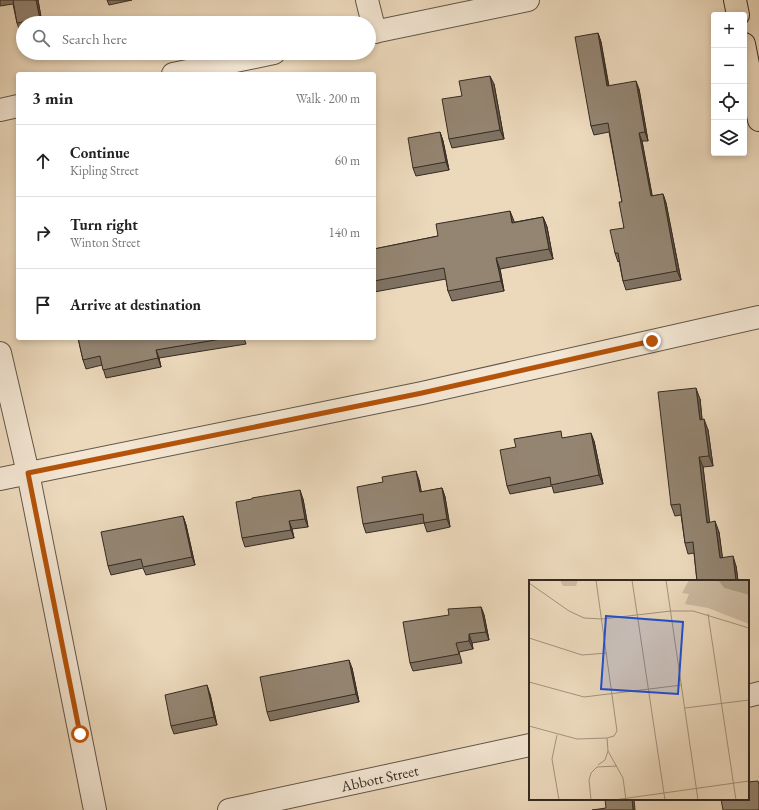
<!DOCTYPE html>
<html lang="en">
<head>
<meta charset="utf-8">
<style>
	body { margin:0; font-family:"EB Garamond",serif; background:#f6f6f6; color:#222 }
	.controls { position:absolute; right:12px; top:12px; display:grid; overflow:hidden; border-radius:4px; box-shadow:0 2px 6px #0003 }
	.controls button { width:36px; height:36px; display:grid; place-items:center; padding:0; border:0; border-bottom:1px solid #e0e0e0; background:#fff; color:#222; font:20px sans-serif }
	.stop { position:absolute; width:12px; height:12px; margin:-9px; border:3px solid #b45309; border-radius:50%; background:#fff }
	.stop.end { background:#b45309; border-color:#fff; box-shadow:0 1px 4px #0008 }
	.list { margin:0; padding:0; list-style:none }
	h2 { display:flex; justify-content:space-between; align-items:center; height:52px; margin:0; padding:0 16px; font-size:17px }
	h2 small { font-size:13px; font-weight:400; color:#767676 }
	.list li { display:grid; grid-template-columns:26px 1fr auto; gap:12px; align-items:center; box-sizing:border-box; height:72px; padding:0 16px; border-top:1px solid #e0e0e0 }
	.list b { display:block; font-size:15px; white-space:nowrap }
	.list p { margin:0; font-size:13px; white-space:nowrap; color:#767676 }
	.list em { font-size:13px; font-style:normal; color:#767676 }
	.icon { flex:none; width:22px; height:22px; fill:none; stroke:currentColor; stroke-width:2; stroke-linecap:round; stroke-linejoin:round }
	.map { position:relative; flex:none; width:759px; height:810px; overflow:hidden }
	.search { position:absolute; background:#fff; box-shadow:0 2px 6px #0003; left:16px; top:16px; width:360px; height:44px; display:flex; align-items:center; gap:10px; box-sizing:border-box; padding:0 14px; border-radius:22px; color:#767676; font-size:15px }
	.panel { position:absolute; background:#fff; box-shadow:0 2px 6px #0003; left:16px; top:72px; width:360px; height:268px; border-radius:4px }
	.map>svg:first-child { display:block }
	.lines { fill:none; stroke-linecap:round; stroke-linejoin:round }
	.minor-casing { stroke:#625648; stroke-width:24 }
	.major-casing { stroke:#342a21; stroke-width:24 }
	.minor { stroke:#f3e6d3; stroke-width:22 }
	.major { stroke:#ecd9bc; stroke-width:22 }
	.wall { fill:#7f7262; stroke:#342a21 }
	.shaded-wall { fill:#685d50; stroke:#342a21 }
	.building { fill:#948572; stroke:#342a21 }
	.route { stroke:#b45309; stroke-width:5 }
	.labels { text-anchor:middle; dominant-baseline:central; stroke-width:3; stroke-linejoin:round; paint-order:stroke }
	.street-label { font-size:15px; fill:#342a21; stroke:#f3e6d3 }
	.inset-road { fill:none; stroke:#a2937e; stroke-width:1 }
	.view { fill:#1d4ed8; fill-opacity:0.15; stroke:#1d4ed8; stroke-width:2 }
	.inset-edge { fill:none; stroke:#342a21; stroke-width:2 }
</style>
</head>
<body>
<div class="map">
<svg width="759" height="810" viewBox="0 0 759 810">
	<rect width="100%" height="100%" fill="#ecd9bc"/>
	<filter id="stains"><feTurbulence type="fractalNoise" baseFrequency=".005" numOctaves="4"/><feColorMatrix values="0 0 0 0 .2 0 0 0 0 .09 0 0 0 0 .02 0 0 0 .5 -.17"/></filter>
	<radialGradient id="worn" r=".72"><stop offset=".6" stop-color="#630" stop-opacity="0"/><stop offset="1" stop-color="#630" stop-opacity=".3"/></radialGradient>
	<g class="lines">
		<defs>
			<g id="minor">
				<path d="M367 0 375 32"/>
				<path d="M369 33 528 0"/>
				<path d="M173 74 274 53"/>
				<path d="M0 110 18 106"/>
				<path d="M0 353 28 473 95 810"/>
				<path d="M0 479 422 393 759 317"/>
				<path d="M748 696 759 693"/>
				<path id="s1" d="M229 810 530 745"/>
			</g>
			<g id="major">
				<path d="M735 0 738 15"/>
				<path d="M744 44 759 120"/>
			</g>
		</defs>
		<!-- minor casing -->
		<use href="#minor" class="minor-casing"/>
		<!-- major casing -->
		<use href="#major" class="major-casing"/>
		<!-- minor -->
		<use href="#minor" class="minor"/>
		<!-- major -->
		<use href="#major" class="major"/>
	</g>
	<!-- wall -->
	<g class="wall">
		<path d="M0 0H38L42 23H23V31H20L17 23 13 4 0 6Z"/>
		<path d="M107 0H132L109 5Z"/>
		<path d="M598 33 601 42 609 86 639 89 648 141H642L652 196 663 194 666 203 681 280 626 290 623 281 619 261 618 262 615 253 624 228 622 202 609 132 594 135 591 126Z"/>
		<path d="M494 84 504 139 452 148 449 139 462 96Z"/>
		<path d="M440 132 443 141 449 170 416 176 413 168Z"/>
		<path d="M543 217 547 227 553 259 500 269 504 291 452 301 448 291 446 279 374 292V249L438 236Z"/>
		<path d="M78 338H246H244L246 344 159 358 161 367 106 378 102 365 86 369 83 360Z"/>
		<path d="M700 399 702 419 708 430 713 466 703 467 709 522 719 532 722 557 736 566 738 581H697L694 553 688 554 685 543 681 515 675 516 671 505Z"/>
		<path d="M564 438 594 441 603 484 554 493 552 486 510 494 507 486Z"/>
		<path d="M419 480 421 492 442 488 445 497 450 527 427 532 424 523 366 533 363 524Z"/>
		<path d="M303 499 308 527 292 529 294 538 245 547 242 538Z"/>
		<path d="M183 516 186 525 195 565 146 575 143 568 111 575 108 566Z"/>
		<path d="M481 607 484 615 489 640 472 643 473 649 459 652 462 663 413 671 410 663 449 615Z"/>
		<path d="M352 668 359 702 270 721 267 712Z"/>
		<path d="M210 694 217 725 174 734 171 726Z"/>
	</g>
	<!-- shaded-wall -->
	<g class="shaded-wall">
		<path d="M36 0H38L42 23H41L40 19Z"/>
		<path d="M598 33 601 42 610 95 607 86Z"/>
		<path d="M490 76 494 84 504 139 500 130Z"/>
		<path d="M636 81 639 89 648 141 645 132Z"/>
		<path d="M440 132 443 141 449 170 446 162Z"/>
		<path d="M639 133 642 141 654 205 651 196Z"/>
		<path d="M663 194 666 203 681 280 677 271Z"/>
		<path d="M510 211 514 221 516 233 512 223Z"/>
		<path d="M543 217 547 227 553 259 549 249Z"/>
		<path d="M496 258 500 269 504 291 501 281Z"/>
		<path d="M156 350 159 358 161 367 158 358Z"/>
		<path d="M696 388 700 399 703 430 700 420Z"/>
		<path d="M704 419 708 430 713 466 709 456Z"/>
		<path d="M591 433 594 441 603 484 599 475Z"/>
		<path d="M699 457 703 467 711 533 707 523Z"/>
		<path d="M416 471 419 480 423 500 420 492Z"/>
		<path d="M442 488 445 497 450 527 447 519Z"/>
		<path d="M300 490 303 499 308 527 305 519Z"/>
		<path d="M183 516 186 525 195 565 192 557Z"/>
		<path d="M289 521 292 529 294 538 291 530Z"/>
		<path d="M715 521 719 532 724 568 720 558Z"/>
		<path d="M733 556 736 566 738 581H736Z"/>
		<path d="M481 607 484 615 489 640 486 632Z"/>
		<path d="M469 634 472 643 473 649 469 641Z"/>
		<path d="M349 660 352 668 359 702 356 694Z"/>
		<path d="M207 685 210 694 217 725 214 717Z"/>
		<path d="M632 799H634L635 810H633Z"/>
	</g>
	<!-- building -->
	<g class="building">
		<path d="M13 0H36L40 19 17 23Z"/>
		<path d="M598 33 607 86 636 81 645 132 639 133 651 196 663 194 677 271 623 281 618 253H615L610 230 624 228 619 202H622L608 123 591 126 575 37Z"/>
		<path d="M490 76 500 130 449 139 442 99 462 96 459 81Z"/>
		<path d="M440 132 446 162 413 168 408 138Z"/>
		<path d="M510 211 512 223 543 217 549 249 496 258 501 281 448 291 444 268 374 281V249L438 236 436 224Z"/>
		<path d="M78 338H227L156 350 158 358 103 370 100 356 83 360Z"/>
		<path d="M696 388 700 420 704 419 709 456 699 457 707 523 715 521 720 558 733 556 736 581H697L693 542 685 543 680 504 671 505 658 392Z"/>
		<path d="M561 431 562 438 591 433 599 475 551 485 550 477 507 486 500 450 516 447 514 439Z"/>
		<path d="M416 471 420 492 442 488 447 519 424 523 423 514 363 524 357 487 383 482 382 477Z"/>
		<path d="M300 490 305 519 289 521 291 530 242 538 236 502 252 499V498Z"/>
		<path d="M183 516 192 557 143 567 141 559 108 566 101 532Z"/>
		<path d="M481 607 486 632 469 634V641L456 643 459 654 410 663 403 622 449 615 448 609Z"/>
		<path d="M349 660 356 694 267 712 260 677Z"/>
		<path d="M207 685 214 717 171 726 165 695Z"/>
		<path d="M758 781 759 785V810H723L721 799H748V782Z"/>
		<path d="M605 799H632L633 810H592L606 808Z"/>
	</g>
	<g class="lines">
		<!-- route -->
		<path class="route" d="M80 734 28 473 422 393 652 341"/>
	</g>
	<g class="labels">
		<!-- street labels -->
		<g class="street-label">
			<text stroke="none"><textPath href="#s1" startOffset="154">Abbott Street</textPath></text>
		</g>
	</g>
	<!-- overview -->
	<g transform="translate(529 580)">
		<rect width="220" height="220" fill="#ecd9bc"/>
		<path d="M31 0H49L47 6H34ZM160 0H189L195 8 220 15V44L179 28 156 24 160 14 153 13Z" fill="#cdbba2"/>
		<path d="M189 0H220V15L195 8Z" fill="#ad9e87"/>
		<path class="inset-road" d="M67 0 88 151 85 156 78 158 79 171 94 198 97 220M103 0 136 220M137 0 169 220M0 3 40 31 55 38 73 39 142 31H164L220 48M179 34 207 220M0 58 53 75 78 73M0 102 55 117 153 105M156 128 220 120M0 146 48 159 78 158M28 155 23 179 30 220M69 185 76 180 79 171M62 220 60 200 62 193 68 187 88 186M85 220 220 201"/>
		<path class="view" d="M77 36 154 42 149 114 72 109Z"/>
		<rect width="220" height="220" class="inset-edge"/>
	</g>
	<rect width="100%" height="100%" filter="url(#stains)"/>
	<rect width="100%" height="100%" fill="url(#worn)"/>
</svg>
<div class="controls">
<button>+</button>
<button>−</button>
<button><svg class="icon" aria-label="locate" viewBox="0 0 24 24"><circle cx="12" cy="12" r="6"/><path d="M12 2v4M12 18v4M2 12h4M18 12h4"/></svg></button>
<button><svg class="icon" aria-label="layers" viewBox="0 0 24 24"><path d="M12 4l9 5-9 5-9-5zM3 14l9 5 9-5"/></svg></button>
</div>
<div class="stop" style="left:80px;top:734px"></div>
<div class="stop end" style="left:652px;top:341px"></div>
<div class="search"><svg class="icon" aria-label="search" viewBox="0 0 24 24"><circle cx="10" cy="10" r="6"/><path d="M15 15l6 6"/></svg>Search here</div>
<section class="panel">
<h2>3 min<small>Walk · 200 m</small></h2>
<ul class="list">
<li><svg class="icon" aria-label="ahead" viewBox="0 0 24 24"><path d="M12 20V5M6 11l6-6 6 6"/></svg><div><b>Continue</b><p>Kipling Street</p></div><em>60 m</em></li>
<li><svg class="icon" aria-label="right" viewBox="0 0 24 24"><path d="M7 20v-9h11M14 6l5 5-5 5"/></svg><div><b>Turn right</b><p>Winton Street</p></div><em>140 m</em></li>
<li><svg class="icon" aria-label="arrive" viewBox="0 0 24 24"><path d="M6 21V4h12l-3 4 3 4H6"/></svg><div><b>Arrive at destination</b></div></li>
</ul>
</section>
</div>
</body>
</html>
